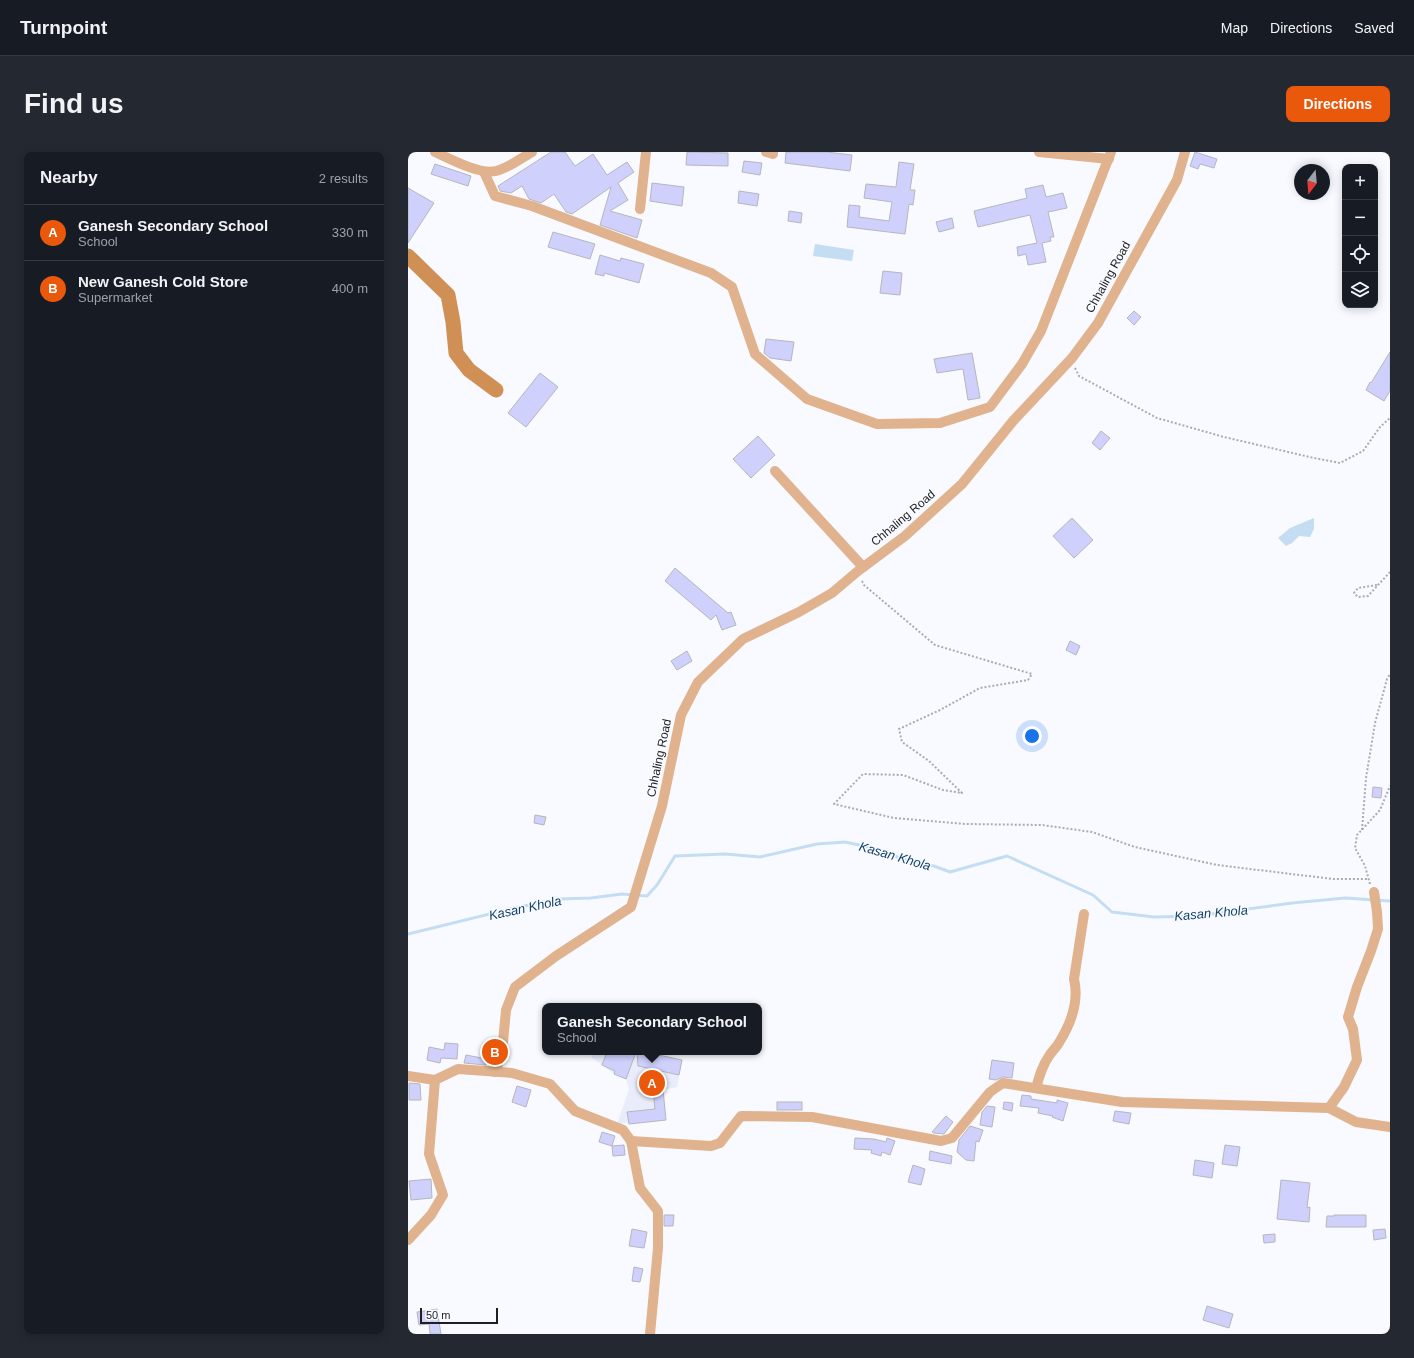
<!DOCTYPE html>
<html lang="en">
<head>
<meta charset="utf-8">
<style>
	body { margin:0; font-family:Arial,sans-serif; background:#242831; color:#f1f3f6 }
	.controls { position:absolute; right:12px; top:12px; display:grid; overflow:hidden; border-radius:8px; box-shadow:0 2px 10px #0003 }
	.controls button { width:36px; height:36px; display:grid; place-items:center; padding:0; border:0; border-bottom:1px solid #363941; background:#171b24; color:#f1f3f6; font:20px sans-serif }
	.compass { position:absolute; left:886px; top:12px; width:36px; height:36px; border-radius:50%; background:#171b24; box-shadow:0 2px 10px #0003; rotate:196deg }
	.scale { position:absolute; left:12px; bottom:10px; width:78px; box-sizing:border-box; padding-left:4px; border:2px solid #1f1f21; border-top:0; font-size:11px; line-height:14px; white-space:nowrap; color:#1f1f21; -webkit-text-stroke:3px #f8faff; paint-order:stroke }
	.you { position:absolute; left:624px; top:584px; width:14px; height:14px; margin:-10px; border:3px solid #fff; border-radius:50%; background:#1a73e8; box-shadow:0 0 0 6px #1a73e833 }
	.badge { display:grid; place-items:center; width:26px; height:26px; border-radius:50%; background:#ea580c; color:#fff; font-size:13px; font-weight:700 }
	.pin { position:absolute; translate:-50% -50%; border:2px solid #fff; box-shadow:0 1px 4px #0006 }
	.popup { position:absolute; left:134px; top:851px; width:220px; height:52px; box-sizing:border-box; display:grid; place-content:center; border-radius:8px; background:#171b24; filter:drop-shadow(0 1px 3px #0005); font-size:13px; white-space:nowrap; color:#9ea1a6 }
	.popup b { font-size:15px; color:#f1f3f6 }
	.popup::after { content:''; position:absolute; left:50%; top:100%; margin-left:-8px; border:8px solid transparent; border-top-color:#171b24 }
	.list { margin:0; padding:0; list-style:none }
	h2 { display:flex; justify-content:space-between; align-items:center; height:52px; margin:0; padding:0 16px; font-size:17px }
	h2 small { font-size:13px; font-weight:400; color:#9ea1a6 }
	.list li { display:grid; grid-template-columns:26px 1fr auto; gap:12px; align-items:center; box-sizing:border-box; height:56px; padding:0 16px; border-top:1px solid #363941 }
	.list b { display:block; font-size:15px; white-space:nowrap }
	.list p { margin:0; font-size:13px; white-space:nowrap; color:#9ea1a6 }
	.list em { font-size:13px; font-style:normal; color:#9ea1a6 }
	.icon { flex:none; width:22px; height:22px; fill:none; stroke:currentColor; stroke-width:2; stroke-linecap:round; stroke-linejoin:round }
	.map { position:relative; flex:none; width:982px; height:1182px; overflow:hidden; border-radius:8px }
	header { display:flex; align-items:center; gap:24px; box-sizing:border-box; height:56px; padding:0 20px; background:#171b24; border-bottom:1px solid #363941 }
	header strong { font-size:19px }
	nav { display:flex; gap:22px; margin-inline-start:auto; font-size:14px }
	.intro { display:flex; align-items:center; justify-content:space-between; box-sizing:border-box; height:96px; padding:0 24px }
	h1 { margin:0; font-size:28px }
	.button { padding:10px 18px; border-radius:8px; background:#ea580c; color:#fff; font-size:14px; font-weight:700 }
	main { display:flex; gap:24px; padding:0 24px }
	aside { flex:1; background:#171b24; border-radius:8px; box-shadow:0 2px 10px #0003 }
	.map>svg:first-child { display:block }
	.built { fill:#e9ecfa }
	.water { fill:#c5ddf3 }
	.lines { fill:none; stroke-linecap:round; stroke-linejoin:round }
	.stream { stroke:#c5ddf3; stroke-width:3 }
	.building { fill:#cfd0fc; stroke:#b6b6bc }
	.path { stroke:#aaacb0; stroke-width:2; stroke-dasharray:2 2; stroke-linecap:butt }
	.street { stroke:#e0b38e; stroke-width:10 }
	.secondary { stroke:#d08f55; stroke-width:15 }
	.labels { text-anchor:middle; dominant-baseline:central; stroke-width:3; stroke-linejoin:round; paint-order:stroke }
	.street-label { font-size:12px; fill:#1f1f21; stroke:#f8faff }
	.water-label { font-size:13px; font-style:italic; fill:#124264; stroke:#f8faff }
</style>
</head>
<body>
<header>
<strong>Turnpoint</strong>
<nav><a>Map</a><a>Directions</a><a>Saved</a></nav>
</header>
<div class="intro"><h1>Find us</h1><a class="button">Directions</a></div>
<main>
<aside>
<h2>Nearby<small>2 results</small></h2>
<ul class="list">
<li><span class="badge">A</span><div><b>Ganesh Secondary School</b><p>School</p></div><em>330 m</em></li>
<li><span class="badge">B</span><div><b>New Ganesh Cold Store</b><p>Supermarket</p></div><em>400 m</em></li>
</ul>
</aside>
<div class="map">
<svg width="982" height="1182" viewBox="0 0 982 1182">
	<rect width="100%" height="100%" fill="#f8faff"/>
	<!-- built -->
	<path class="built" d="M190 900H237L274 908 269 935 254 938 258 968 209 972 221 937 218 927 206 922 183 905Z"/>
	<!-- water -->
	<g class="water">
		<path d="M407 92 446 98 444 109 405 104Z"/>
		<path d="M906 366V377L902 385 891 384 884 391 878 394 870 386 882 376Z"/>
	</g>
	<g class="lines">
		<!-- stream -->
		<path class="stream" d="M0 782 106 756 151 747 183 746 214 742 239 744 249 733 267 704 317 702 352 705 409 692 437 690 465 696 503 710 526 714 542 720 599 704 685 743 704 760 746 765 788 764 884 751 937 746 982 749"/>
	</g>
	<!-- building -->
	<g class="building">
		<path d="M143 0H157L167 14 185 2 199 23 219 10 226 20 210 31 220 48 202 59 234 68 229 86 192 73 203 35 164 62 158 60 146 42 133 51 121 47 114 34 103 41 92 39 90 34Z"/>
		<path d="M279 0 320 1V14L278 13Z"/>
		<path d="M378 0H419L444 3 442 19 377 11Z"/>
		<path d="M787 0 809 7 806 16 792 12 790 17 782 14Z"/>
		<path d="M336 9 354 11 352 23 334 20Z"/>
		<path d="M491 10 506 12 502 38H507L505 53 501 52 497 82 439 75 441 53 452 54 451 65 481 69 484 50 456 46 458 32 488 35Z"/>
		<path d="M27 12 63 24 60 34 23 22Z"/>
		<path d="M244 31 276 35 274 54 242 49Z"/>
		<path d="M635 33 638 45 655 41 659 56 640 60 646 85H642L643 89 634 91 638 110 620 113 618 102 610 104 609 95 629 91 622 63 570 75 566 59 619 46 617 37Z"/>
		<path d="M0 36 26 51 0 91Z"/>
		<path d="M331 39 351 42 349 54 330 51Z"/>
		<path d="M381 59 394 61 393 71 380 69Z"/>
		<path d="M544 66 546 76 531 80 528 70Z"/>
		<path d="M145 80 187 92 182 107 140 95Z"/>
		<path d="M192 103 212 109 213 106 236 112 231 131 196 121V124L187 122Z"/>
		<path d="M475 119 494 121 492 143 472 141Z"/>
		<path d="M726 159 733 165 726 173 719 166Z"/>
		<path d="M358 187 386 190 383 209 362 206 356 201Z"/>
		<path d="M982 200V239L976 249 958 238 962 230 963 231Z"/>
		<path d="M564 201 572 246 560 248 555 217 529 221 526 207Z"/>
		<path d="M132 221 150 235 118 275 100 261Z"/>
		<path d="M693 279 702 286 692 298 684 291Z"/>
		<path d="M350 284 367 303 343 326 325 307Z"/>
		<path d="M664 366 685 388 666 406 645 384Z"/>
		<path d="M267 416 320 461 323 460 328 473 314 478 308 463 303 468 257 429Z"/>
		<path d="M662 489 672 494 668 503 658 498Z"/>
		<path d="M279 499 284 509 269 518 263 509Z"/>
		<path d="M965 635 974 636 973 646 964 645Z"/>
		<path d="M127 663 138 665 136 673 126 671Z"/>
		<path d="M37 891 50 892 49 907 33 906 32 911 19 908 21 895 36 898Z"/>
		<path d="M199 900H228L218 927 206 922 207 919 194 913Z"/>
		<path d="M229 900H237L274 908 271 923 230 914Z"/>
		<path d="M58 903 79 907 78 913 56 911Z"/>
		<path d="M584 908 606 911 604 926 595 925 588 928 581 927Z"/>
		<path d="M254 927 258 968 221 972 219 960 247 957 245 939 233 940 232 929Z"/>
		<path d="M1 931 12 932 13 948H1Z"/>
		<path d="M109 934 123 938 118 955 104 950Z"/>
		<path d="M614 943 623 944V947L649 951V948L660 951 655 969 644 965 645 964 630 961 631 956 612 954Z"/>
		<rect x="369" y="950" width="25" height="8"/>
		<path d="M596 950 605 951 604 959 595 957Z"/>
		<path d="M579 954 587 955 584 975 572 973 574 960Z"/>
		<path d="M707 959 723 961 721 972 705 969Z"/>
		<path d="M538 964 545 970 536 982 526 981 524 980Z"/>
		<path d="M562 974 575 978 571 990 568 989 566 1009 558 1008 549 1000 551 988Z"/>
		<path d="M194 980 207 984 204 994 191 990Z"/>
		<path d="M447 986 466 987 478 990 479 986 487 989 482 1003 474 1000 473 1004 463 1001 464 998 446 997Z"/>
		<path d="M216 993 217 1003 205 1004 204 994Z"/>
		<path d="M817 993 832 995 829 1014 814 1012Z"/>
		<path d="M522 999 544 1004 543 1012 521 1008Z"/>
		<path d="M787 1008 806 1011 804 1026 785 1023Z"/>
		<path d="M505 1013 517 1017 513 1033 500 1030Z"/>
		<path d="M23 1027 24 1046 3 1048 1 1029Z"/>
		<path d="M873 1028 902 1031 899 1056 902 1055 901 1070 869 1067Z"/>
		<path d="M256 1063H266L265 1074H256Z"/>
		<path d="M926 1063H958V1075H918L919 1064H926Z"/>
		<path d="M224 1077 239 1080 236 1096 221 1094Z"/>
		<path d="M977 1077 978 1086 966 1088 965 1078Z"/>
		<path d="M867 1082V1090L856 1091 855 1083Z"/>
		<path d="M226 1115 235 1117 232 1130 224 1129Z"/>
		<path d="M799 1154 825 1162 821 1176 795 1168Z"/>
		<path d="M29 1157 33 1182H22L21 1172 11 1173 9 1160Z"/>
	</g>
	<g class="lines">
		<!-- path -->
		<g class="path">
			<path d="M667 216 671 224 749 266 816 285 906 306 932 311 955 299 972 275 982 266"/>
			<path d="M454 429 456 433 527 493 624 522 620 528 572 536 532 558 491 577 494 590 521 609 554 641 535 638 495 623 455 622 426 652 486 666 558 672 634 673 684 680 727 695 809 713 925 727H960"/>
			<path d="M969 433 950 436 946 441 950 445 960 444 982 420"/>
			<path d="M954 678 958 626 967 571 979 527 982 522"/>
			<path d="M962 732 957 714 947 696 949 683 972 658 982 634"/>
		</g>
		<!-- street -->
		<g class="street">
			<path d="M27 0C42 7 72 23 88 19 101 16 113 6 124 0"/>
			<path d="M358 0 365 2V0"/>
			<path d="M631 0 701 7"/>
			<path d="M76 20 87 44 124 54 303 121 324 135 347 202 399 247 469 272 532 271 582 255 614 212 633 179 703 0"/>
			<path d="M232 57 238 0"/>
			<path d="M367 319 455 415"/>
			<path d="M87 920 94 901 98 858 107 835 148 804 223 755 254 654 273 563 290 530 335 487 391 460 424 441 450 419 497 384 554 332 605 269 664 206 690 171 769 28 777 0"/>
			<path d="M0 924 27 928 50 917 104 921 142 932 167 959 215 978 223 989 303 994 312 991 333 964 404 965 533 989 544 986 582 940 595 931 714 950 921 956 948 970 982 975"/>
			<path d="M628 936C631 925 634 914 641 904 644 899 649 895 652 889 663 871 671 848 666 827L676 762"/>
			<path d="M921 956 936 935 949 908 945 877 940 865 949 835 963 799 970 777 969 760 966 740"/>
			<path d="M223 989 232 1036 250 1059V1096L242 1182"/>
			<path d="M0 1088 23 1063 35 1043 21 1002 27 928"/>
		</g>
		<!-- secondary -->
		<path class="secondary" d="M0 104 40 143 45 170 48 201 61 218 88 238"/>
	</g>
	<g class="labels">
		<!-- street labels -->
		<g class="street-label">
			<text transform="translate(700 125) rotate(-61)">Chhaling Road</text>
			<text transform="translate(495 366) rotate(-40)">Chhaling Road</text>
			<text transform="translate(251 606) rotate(-78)">Chhaling Road</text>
		</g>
		<!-- water labels -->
		<g class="water-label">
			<text transform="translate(487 704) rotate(16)">Kasan Khola</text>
			<text transform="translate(117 756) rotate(-12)">Kasan Khola</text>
			<text transform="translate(803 761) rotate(-5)">Kasan Khola</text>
		</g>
	</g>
</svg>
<div class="controls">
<button>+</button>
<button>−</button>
<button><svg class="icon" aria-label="locate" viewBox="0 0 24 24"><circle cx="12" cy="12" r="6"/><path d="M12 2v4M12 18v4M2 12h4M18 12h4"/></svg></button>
<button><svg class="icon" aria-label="layers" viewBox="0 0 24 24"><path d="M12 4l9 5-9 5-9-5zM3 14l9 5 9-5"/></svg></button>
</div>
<svg class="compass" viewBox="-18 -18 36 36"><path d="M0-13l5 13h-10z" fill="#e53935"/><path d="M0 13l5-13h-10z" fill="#9ea1a6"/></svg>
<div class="scale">50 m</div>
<div class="you"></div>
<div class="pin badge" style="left:244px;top:931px">A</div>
<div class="popup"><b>Ganesh Secondary School</b>School</div>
<div class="pin badge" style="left:87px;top:900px">B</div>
</div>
</main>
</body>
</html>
